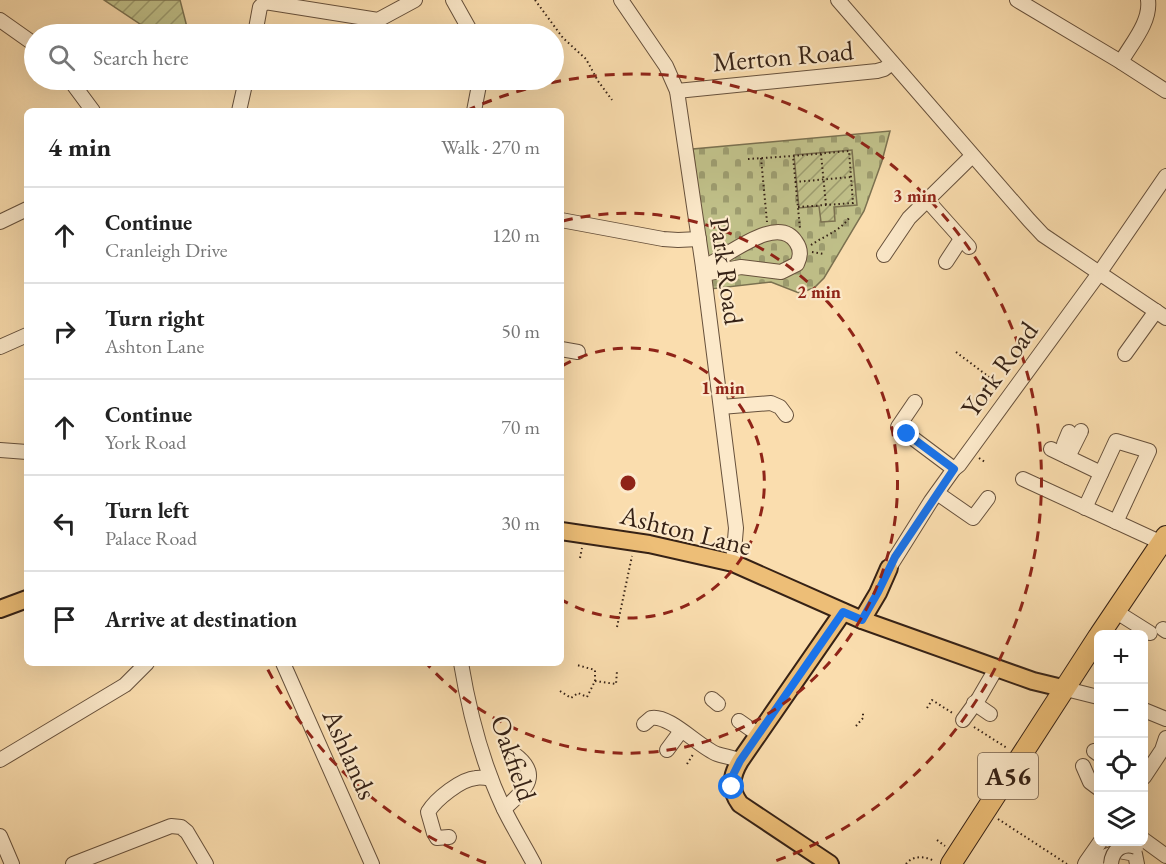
<!DOCTYPE html>
<html lang="en">
<head>
<meta charset="utf-8">
<style>
	body { margin:0; font-family:"EB Garamond",serif; background:#f6f6f6; color:#222 }
	.controls { position:absolute; right:18px; bottom:18px; display:grid; overflow:hidden; border-radius:9px; box-shadow:0 6px 24px #0002 }
	.controls button { width:54px; height:54px; display:grid; place-items:center; padding:0; border:0; border-bottom:2px solid #e0e0e0; background:#fff; color:#222; font:30px sans-serif }
	.stop { position:absolute; width:18px; height:18px; margin:-14px; border:4px solid #1a73e8; border-radius:50%; background:#fff }
	.stop.end { background:#1a73e8; border-color:#fff; box-shadow:0 2px 6px #0008 }
	.list { margin:0; padding:0; list-style:none }
	h2 { display:flex; justify-content:space-between; align-items:center; height:78px; margin:0; padding:0 24px; font-size:26px }
	h2 small { font-size:20px; font-weight:400; color:#767676 }
	.list li { display:grid; grid-template-columns:39px 1fr auto; gap:18px; align-items:center; box-sizing:border-box; height:96px; padding:0 24px; border-top:2px solid #e0e0e0 }
	.list b { display:block; font-size:22px; white-space:nowrap }
	.list p { margin:0; font-size:20px; white-space:nowrap; color:#767676 }
	.list em { font-size:20px; font-style:normal; color:#767676 }
	.icon { flex:none; width:33px; height:33px; fill:none; stroke:currentColor; stroke-width:2; stroke-linecap:round; stroke-linejoin:round }
	.map { position:relative; flex:none; width:1166px; height:864px; overflow:hidden }
	.search { position:absolute; background:#fff; box-shadow:0 6px 24px #0002; left:24px; top:24px; width:540px; height:66px; display:flex; align-items:center; gap:15px; box-sizing:border-box; padding:0 21px; border-radius:33px; color:#767676; font-size:22px }
	.panel { position:absolute; background:#fff; box-shadow:0 6px 24px #0002; left:24px; top:108px; width:540px; height:558px; border-radius:9px }
	.map>svg:first-child { display:block }
	.cemetery { fill:url(#cemetery-stones); stroke:#7b7150; stroke-width:1.5 }
	.garden { fill:url(#garden-furrows); stroke:#7b7150; stroke-width:1.5 }
	.lines { fill:none; stroke-linecap:round; stroke-linejoin:round }
	.minor-casing { stroke:#67513c; stroke-width:16 }
	.major-casing { stroke:#362216; stroke-width:20 }
	.highway-casing { stroke:#362216; stroke-width:22 }
	.path { stroke:#362216; stroke-width:2; stroke-dasharray:1.5 3; stroke-linecap:butt }
	.minor { stroke:#fce9ca; stroke-width:14 }
	.major { stroke:#edbe77; stroke-width:16 }
	.highway { stroke:#edbe77; stroke-width:20 }
	.minor-bridge-casing { stroke:#67513c; stroke-width:16; stroke-linecap:butt }
	.minor-bridge { stroke:#fce9ca; stroke-width:14 }
	.route { stroke:#1a73e8; stroke-width:8 }
	.ring { fill:none; stroke:#8f2418; stroke-width:3; stroke-dasharray:10 8 }
	.labels { text-anchor:middle; dominant-baseline:central; stroke-width:4.5; stroke-linejoin:round; paint-order:stroke }
	.shield { fill:#fce9ca; stroke:#715e4c; stroke-width:1.5 }
	.shield-label { font-size:26px; font-weight:bold; fill:#362216 }
	.street-label { font-size:27px; fill:#362216; stroke:#fce9ca }
	.centre { fill:#8f2418; stroke:#fce9ca; stroke-width:3 }
	.ring-label { font-size:18px; text-anchor:middle; font-weight:bold; fill:#8f2418; stroke:#fce9ca; stroke-width:4.5; stroke-linejoin:round; paint-order:stroke }
</style>
</head>
<body>
<div class="map">
<svg width="1166" height="864" viewBox="0 0 1166 864">
	<defs>
		<pattern id="cemetery-stones" width="16" height="16" patternUnits="userSpaceOnUse" patternTransform="scale(1.5)"><rect width="16" height="16" fill="#c0c089"/><path d="M2 7V4a2 2 0 0 1 4 0v3zM10 15v-3a2 2 0 0 1 4 0v3z" fill="#9d9c6f"/></pattern>
		<pattern id="garden-furrows" width="10" height="10" patternUnits="userSpaceOnUse" patternTransform="scale(1.5)"><rect width="10" height="10" fill="#c0c089"/><path d="M-1 1l2-2M0 10L10 0M9 11l2-2" fill="none" stroke="#9d9c6f"/></pattern>
	</defs>
	<rect width="100%" height="100%" fill="#faddae"/>
	<filter id="stains"><feTurbulence type="fractalNoise" baseFrequency=".00333" numOctaves="4"/><feColorMatrix values="0 0 0 0 .2 0 0 0 0 .09 0 0 0 0 .02 0 0 0 .5 -.17"/></filter>
	<radialGradient id="worn" r=".72"><stop offset=".6" stop-color="#630" stop-opacity="0"/><stop offset="1" stop-color="#630" stop-opacity=".3"/></radialGradient>
	<!-- cemetery -->
	<path class="cemetery" d="M890 131 882 161 864 211 824 278 814 288 799 293 771 282 710 289 693 149Z"/>
	<!-- garden -->
	<g class="garden">
		<path d="M104 0H180L187 27 180 34H155Z"/>
		<path d="M852 150 857 205 834 207 835 221 821 222 819 206 799 208 794 155Z"/>
	</g>
	<g class="lines">
		<defs>
			<g id="minor">
				<path d="M453 0 472 34"/>
				<path d="M621 0 666 66 677 91 703 267 736 528 733 563"/>
				<path d="M838 0 1029 220 1043 235 1166 318"/>
				<path d="M1017 0 1121 62 1166 91"/>
				<path d="M0 20 34 44"/>
				<path d="M255 34 260 7 265 2 378 20 415 0"/>
				<path d="M1121 62C1131 44 1151 22 1148 0"/>
				<path d="M70 80 93 111"/>
				<path d="M677 91 877 71 884 69 892 63"/>
				<path d="M239 111 246 80"/>
				<path d="M474 111 480 80"/>
				<path d="M927 200 969 247"/>
				<path d="M561 220 663 239 678 240 699 239"/>
				<path d="M0 222 27 209"/>
				<path d="M884 255 909 218 972 156"/>
				<path d="M946 262 961 239"/>
				<path d="M703 267C725 259 777 212 796 242 801 249 801 256 797 264L781 272 741 267 704 274"/>
				<path d="M0 347 27 335"/>
				<path d="M561 349 578 352"/>
				<path d="M1125 354 1156 311"/>
				<path d="M915 402 898 427 954 469"/>
				<path d="M721 407 771 403 780 407 786 415"/>
				<path d="M1051 449 1101 473"/>
				<path d="M0 450 27 452"/>
				<path d="M1068 457 1081 431"/>
				<path d="M1068 457 1064 444 1069 432"/>
				<path d="M1023 479 1162 543"/>
				<path d="M937 493 973 518 988 498"/>
				<path d="M1085 508 1116 441 1149 451 1116 522"/>
				<path d="M889 568 931 501 954 469 959 465 1100 272 1166 176"/>
				<path d="M1115 611 1150 633"/>
				<path d="M1163 629 1166 631"/>
				<path d="M283 663 372 864"/>
				<path d="M461 663C469 711 482 762 503 807 512 826 524 845 534 864"/>
				<path d="M1066 689 1098 697"/>
				<path d="M712 699 718 704"/>
				<path d="M974 703 990 714"/>
				<path d="M1144 710 1166 719"/>
				<path d="M963 720 979 698 997 667"/>
				<path d="M739 721 759 735"/>
				<path d="M644 724 651 718C669 714 699 747 717 754 725 757 733 757 740 761"/>
				<path d="M667 750 681 731"/>
				<path d="M1094 751 1098 754"/>
				<path d="M0 760 125 685 147 663"/>
				<path d="M1083 766 1090 782 1098 788"/>
				<path d="M1144 777 1162 750 1166 738"/>
				<path d="M504 809C523 791 544 776 514 754"/>
				<path d="M0 836 12 864"/>
				<path d="M449 837 437 838 434 833 428 812C436 799 461 779 476 778 480 777 486 778 491 779"/>
				<path d="M1144 840 1166 856"/>
				<path d="M1086 862 1100 842"/>
				<path d="M73 864 171 826 181 827 187 832 206 864"/>
				<path d="M1085 864 1119 851 1135 854 1137 864"/>
			</g>
			<g id="major">
				<path d="M561 531 649 544 733 563 862 620 1033 681 1066 689"/>
				<path d="M0 609 27 599"/>
				<path d="M862 620 878 593 889 568"/>
				<path d="M830 864 740 804C729 789 731 776 740 761L843 612"/>
			</g>
			<g id="highway">
				<path d="M1100 634 1166 536"/>
				<path d="M951 864 1098 637"/>
			</g>
		</defs>
		<!-- minor casing -->
		<use href="#minor" class="minor-casing"/>
		<!-- major casing -->
		<use href="#major" class="major-casing"/>
		<!-- highway casing -->
		<use href="#highway" class="highway-casing"/>
		<!-- path -->
		<g class="path">
			<path d="M535 0 563 38 586 59 598 81 612 100"/>
			<path d="M821 154 826 205"/>
			<path d="M761 158 767 222"/>
			<path d="M748 159 793 156"/>
			<path d="M795 182 851 177"/>
			<path d="M798 207 853 203 849 151 793 156 800 229"/>
			<path d="M811 245C824 236 840 231 849 218"/>
			<path d="M812 252 824 254"/>
			<path d="M956 352 1001 386"/>
			<path d="M979 458 985 462"/>
			<path d="M580 558 582 548"/>
			<path d="M617 627 632 556"/>
			<path d="M595 681 616 684 617 671"/>
			<path d="M560 691 571 698 578 693 587 697 595 681V670L577 665"/>
			<path d="M927 708 932 700 954 714"/>
			<path d="M856 726 863 718V713"/>
			<path d="M974 727 1007 748"/>
			<path d="M687 764 694 753"/>
			<path d="M998 819 1067 864"/>
			<path d="M937 840 945 846"/>
			<path d="M906 864C913 855 925 856 934 861"/>
		</g>
		<!-- minor -->
		<use href="#minor" class="minor"/>
		<!-- major -->
		<use href="#major" class="major"/>
		<!-- highway -->
		<use href="#highway" class="highway"/>
		<defs>
			<path id="minor-bridge" d="M1111 864C1112 850 1123 842 1136 847"/>
		</defs>
		<!-- minor-bridge casing -->
		<use href="#minor-bridge" class="minor-bridge-casing"/>
		<!-- minor-bridge -->
		<use href="#minor-bridge" class="minor-bridge"/>
	</g>
	<g class="lines">
		<!-- route -->
		<path class="route" d="M732 787 733 775 740 761 843 612 862 620 878 592 895 557 954 469 907 434"/>
	</g>
	<!-- distance rings -->
	<g class="ring">
		<path d="M562 366A135 135 0 1 1 562 600"/>
		<path d="M563 221A270 270 0 1 1 427 664"/>
		<path d="M486 863A406 406 0 0 1 265 664M466 111A406 406 0 1 1 770 863"/>
	</g>
	<g class="labels">
		<!-- shield labels -->
		<rect class="shield" x="978" y="753" width="60" height="46" rx="4.5"/>
		<g class="shield-label">
			<text x="1008" y="776">A56</text>
		</g>
		<!-- street labels -->
		<g class="street-label">
			<text transform="translate(783 56) rotate(-5)">Merton Road</text>
			<text transform="translate(727 271) rotate(82)">Park Road</text>
			<text transform="translate(999 369) rotate(-54)">York Road</text>
			<text transform="translate(686 530) rotate(14)">Ashton Lane</text>
			<text transform="translate(350 754) rotate(66)">Ashlands</text>
			<text transform="translate(514 758) rotate(71)">Oakfield</text>
		</g>
	</g>
	<circle cx="628" cy="483" r="9" class="centre"/>
	<g class="ring-label">
		<text x="915" y="202">3 min</text>
		<text x="819" y="298">2 min</text>
		<text x="723" y="394">1 min</text>
	</g>
	<rect width="100%" height="100%" filter="url(#stains)"/>
	<rect width="100%" height="100%" fill="url(#worn)"/>
</svg>
<div class="controls">
<button>+</button>
<button>−</button>
<button><svg class="icon" aria-label="locate" viewBox="0 0 24 24"><circle cx="12" cy="12" r="6"/><path d="M12 2v4M12 18v4M2 12h4M18 12h4"/></svg></button>
<button><svg class="icon" aria-label="layers" viewBox="0 0 24 24"><path d="M12 4l9 5-9 5-9-5zM3 14l9 5 9-5"/></svg></button>
</div>
<div class="stop" style="left:732px;top:787px"></div>
<div class="stop end" style="left:907px;top:434px"></div>
<div class="search"><svg class="icon" aria-label="search" viewBox="0 0 24 24"><circle cx="10" cy="10" r="6"/><path d="M15 15l6 6"/></svg>Search here</div>
<section class="panel">
<h2>4 min<small>Walk · 270 m</small></h2>
<ul class="list">
<li><svg class="icon" aria-label="ahead" viewBox="0 0 24 24"><path d="M12 20V5M6 11l6-6 6 6"/></svg><div><b>Continue</b><p>Cranleigh Drive</p></div><em>120 m</em></li>
<li><svg class="icon" aria-label="right" viewBox="0 0 24 24"><path d="M7 20v-9h11M14 6l5 5-5 5"/></svg><div><b>Turn right</b><p>Ashton Lane</p></div><em>50 m</em></li>
<li><svg class="icon" aria-label="ahead" viewBox="0 0 24 24"><path d="M12 20V5M6 11l6-6 6 6"/></svg><div><b>Continue</b><p>York Road</p></div><em>70 m</em></li>
<li><svg class="icon" aria-label="left" viewBox="0 0 24 24"><path d="M17 20v-9H6M10 6l-5 5 5 5"/></svg><div><b>Turn left</b><p>Palace Road</p></div><em>30 m</em></li>
<li><svg class="icon" aria-label="arrive" viewBox="0 0 24 24"><path d="M6 21V4h12l-3 4 3 4H6"/></svg><div><b>Arrive at destination</b></div></li>
</ul>
</section>
</div>
</body>
</html>
